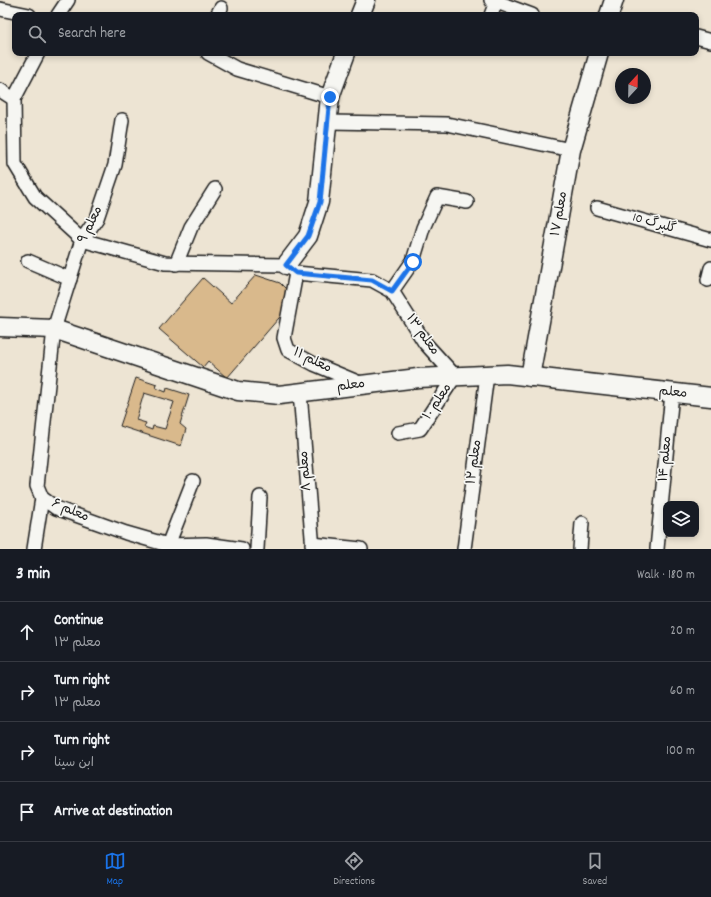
<!DOCTYPE html>
<html lang="en">
<head>
<meta charset="utf-8">
<style>
	body { margin:0; font-family:Dekko,"Playpen Sans Arabic",sans-serif; background:#20242c; color:#f1f3f6 }
	.controls { position:absolute; right:12px; bottom:12px; display:grid; overflow:hidden; border-radius:8px; box-shadow:0 2px 6px #0003 }
	.controls button { width:36px; height:36px; display:grid; place-items:center; padding:0; border:0; border-bottom:1px solid #363941; background:#171b24; color:#f1f3f6; font:20px sans-serif }
	.compass { position:absolute; left:615px; top:68px; width:36px; height:36px; border-radius:50%; background:#171b24; box-shadow:0 2px 6px #0003; rotate:22deg }
	.stop { position:absolute; width:12px; height:12px; margin:-9px; border:3px solid #1a73e8; border-radius:50%; background:#fff }
	.stop.end { background:#1a73e8; border-color:#fff; box-shadow:0 1px 4px #0008 }
	.list { margin:0; padding:0; list-style:none }
	h2 { display:flex; justify-content:space-between; align-items:center; height:52px; margin:0; padding:0 16px; font-size:17px }
	h2 small { font-size:13px; font-weight:400; color:#9ea1a6 }
	.list li { display:grid; grid-template-columns:26px 1fr auto; gap:12px; align-items:center; box-sizing:border-box; height:60px; padding:0 16px; border-top:1px solid #363941 }
	.list b { display:block; font-size:15px; white-space:nowrap }
	.list p { margin:0; font-size:13px; white-space:nowrap; color:#9ea1a6 }
	.list em { font-size:13px; font-style:normal; color:#9ea1a6 }
	.icon { flex:none; width:22px; height:22px; fill:none; stroke:currentColor; stroke-width:2; stroke-linecap:round; stroke-linejoin:round }
	.map { position:relative; flex:none; width:711px; height:549px; overflow:hidden }
	.search { position:absolute; background:#171b24; box-shadow:0 2px 6px #0003; left:12px; right:12px; top:12px; height:44px; display:flex; align-items:center; gap:10px; box-sizing:border-box; padding:0 14px; border-radius:8px; color:#9ea1a6; font-size:15px }
	.sheet { height:292px; background:#171b24 }
	nav { display:flex; justify-content:space-around; align-items:center; box-sizing:border-box; height:56px; border-top:1px solid #363941; background:#171b24; font-size:11px; color:#9ea1a6 }
	nav a { display:grid; justify-items:center; gap:2px }
	nav .on { color:#1a73e8 }
	.map>svg:first-child { display:block }
	.building { fill:#d9b98c; stroke:#1c1c1c; fill-rule:evenodd }
	.lines { fill:none; stroke-linecap:round; stroke-linejoin:round }
	.street-casing { stroke:#1c1c1c; stroke-width:16 }
	.secondary-casing { stroke:#1c1c1c; stroke-width:21 }
	.street { stroke:#f6f6f2; stroke-width:13 }
	.secondary { stroke:#f6f6f2; stroke-width:18 }
	.route { stroke:#1a73e8; stroke-width:5 }
	.labels { text-anchor:middle; dominant-baseline:central; stroke-width:3.5; stroke-linejoin:round; paint-order:stroke }
	.street-label { font-size:13px; fill:#1c1c1c; stroke:#f6f6f2 }
</style>
</head>
<body>
<div class="map">
<svg width="711" height="549" viewBox="0 0 711 549">
	<rect width="100%" height="100%" fill="#ede4d3"/>
	<filter id="ink" filterUnits="userSpaceOnUse"><feTurbulence type="fractalNoise" baseFrequency=".025" numOctaves="2"/><feDisplacementMap in="SourceGraphic" scale="8" xChannelSelector="R" yChannelSelector="G"/><feConvolveMatrix kernelMatrix="1 2 1 2 8 2 1 2 1" color-interpolation-filters="sRGB"/></filter>
	<g filter="url(#ink)">
		<!-- building -->
		<g class="building">
			<path d="M256 275 280 283 288 291 285 311 227 378 208 361 203 367 159 329 203 278 231 303Z"/>
			<path d="M136 378 157 385 156 388 166 392 167 388 189 395 180 424 186 429 181 446 120 426ZM144 393 174 402 165 429 153 426 152 430 144 427 146 423 136 420Z"/>
		</g>
		<g class="lines">
			<defs>
				<g id="street">
					<path d="M491 0 532 15"/>
					<path d="M0 9 29 15"/>
					<path d="M58 15 68 0"/>
					<path d="M217 15 221 8"/>
					<path d="M491 15 496 2"/>
					<path d="M696 37 711 41"/>
					<path d="M38 53 14 99 15 164 35 197 82 240 165 263 286 265 296 273 372 280 392 291 425 343 455 376 420 429 398 433"/>
					<path d="M208 53 237 69 330 97"/>
					<path d="M0 90 14 99"/>
					<path d="M122 120 115 165 97 218 82 240 54 329 37 486 42 498 56 508 126 533 168 545 206 544 242 549"/>
					<path d="M328 122 447 124 571 150"/>
					<path d="M597 208 711 240"/>
					<path d="M28 261 70 279"/>
					<path d="M176 264 191 227 215 189"/>
					<path d="M296 273 284 338 288 350 314 364 362 384"/>
					<path d="M708 280 711 268"/>
					<path d="M392 291 413 261 423 228 437 197 467 202"/>
					<path d="M300 393 313 549"/>
					<path d="M312 544 361 549"/>
					<path d="M168 545 193 481"/>
					<path d="M34 549 42 498"/>
					<path d="M257 549 260 497"/>
					<path d="M464 549 487 375"/>
					<path d="M580 549 582 523"/>
					<path d="M657 549 672 393"/>
				</g>
				<g id="secondary">
					<path d="M360 15 366 0"/>
					<path d="M609 15 614 0"/>
					<path d="M286 265 308 236 319 202 330 97 346 53"/>
					<path d="M0 327 54 329 238 391 279 395 418 378 507 374 711 397"/>
					<path d="M530 377 571 150 599 53"/>
				</g>
			</defs>
			<!-- street casing -->
			<use href="#street" class="street-casing"/>
			<!-- secondary casing -->
			<use href="#secondary" class="secondary-casing"/>
			<!-- street -->
			<use href="#street" class="street"/>
			<!-- secondary -->
			<use href="#secondary" class="secondary"/>
		</g>
	</g>
	<g class="lines" filter="url(#ink)">
		<!-- route -->
		<path class="route" d="M330 97 320 202 308 236 286 265 296 273 372 280 392 291 413 262"/>
	</g>
	<g class="labels">
		<!-- street labels -->
		<g class="street-label">
			<text transform="translate(560 214) rotate(-80)">معلم ۱۷</text>
			<text transform="translate(654 224) rotate(16)">گلبرگ 10</text>
			<text transform="translate(91 225) rotate(-64)">معلم ۹</text>
			<text transform="translate(422 335) rotate(54)">معلم ۱۳</text>
			<text transform="translate(312 361) rotate(26)">معلم ۱۱</text>
			<text transform="translate(351 386) rotate(-7)">معلم</text>
			<text transform="translate(673 393) rotate(6)">معلم</text>
			<text transform="translate(438 402) rotate(-56)">معلم ۱۰</text>
			<text transform="translate(666 459) rotate(-85)">معلم ۱۴</text>
			<text transform="translate(475 462) rotate(-82)">معلم ۱۲</text>
			<text transform="translate(306 471) rotate(-95)">معلم ۸</text>
			<text transform="translate(70 511) rotate(23)">معلم ۶</text>
		</g>
	</g>
</svg>
<div class="controls">
<button><svg class="icon" aria-label="layers" viewBox="0 0 24 24"><path d="M12 4l9 5-9 5-9-5zM3 14l9 5 9-5"/></svg></button>
</div>
<svg class="compass" viewBox="-18 -18 36 36"><path d="M0-13l5 13h-10z" fill="#e53935"/><path d="M0 13l5-13h-10z" fill="#9ea1a6"/></svg>
<div class="stop" style="left:413px;top:262px"></div>
<div class="stop end" style="left:330px;top:97px"></div>
<div class="search"><svg class="icon" aria-label="search" viewBox="0 0 24 24"><circle cx="10" cy="10" r="6"/><path d="M15 15l6 6"/></svg>Search here</div>
</div>
<section class="sheet">
<h2>3 min<small>Walk · 180 m</small></h2>
<ul class="list">
<li><svg class="icon" aria-label="ahead" viewBox="0 0 24 24"><path d="M12 20V5M6 11l6-6 6 6"/></svg><div><b>Continue</b><p>معلم ۱۳</p></div><em>20 m</em></li>
<li><svg class="icon" aria-label="right" viewBox="0 0 24 24"><path d="M7 20v-9h11M14 6l5 5-5 5"/></svg><div><b>Turn right</b><p>معلم ۱۳</p></div><em>60 m</em></li>
<li><svg class="icon" aria-label="right" viewBox="0 0 24 24"><path d="M7 20v-9h11M14 6l5 5-5 5"/></svg><div><b>Turn right</b><p>ابن سینا</p></div><em>100 m</em></li>
<li><svg class="icon" aria-label="arrive" viewBox="0 0 24 24"><path d="M6 21V4h12l-3 4 3 4H6"/></svg><div><b>Arrive at destination</b></div></li>
</ul>
</section>
<nav>
<a class="on"><svg class="icon" aria-label="map" viewBox="0 0 24 24"><path d="M3 6l6-2 6 2 6-2v14l-6 2-6-2-6 2zM9 4v14M15 6v14"/></svg>Map</a>
<a><svg class="icon" aria-label="directions" viewBox="0 0 24 24"><path d="M12 3l9 9-9 9-9-9zM9 14v-3h6M13 9l2 2-2 2"/></svg>Directions</a>
<a><svg class="icon" aria-label="saved" viewBox="0 0 24 24"><path d="M7 4h10v16l-5-4-5 4z"/></svg>Saved</a>
</nav>
</body>
</html>
